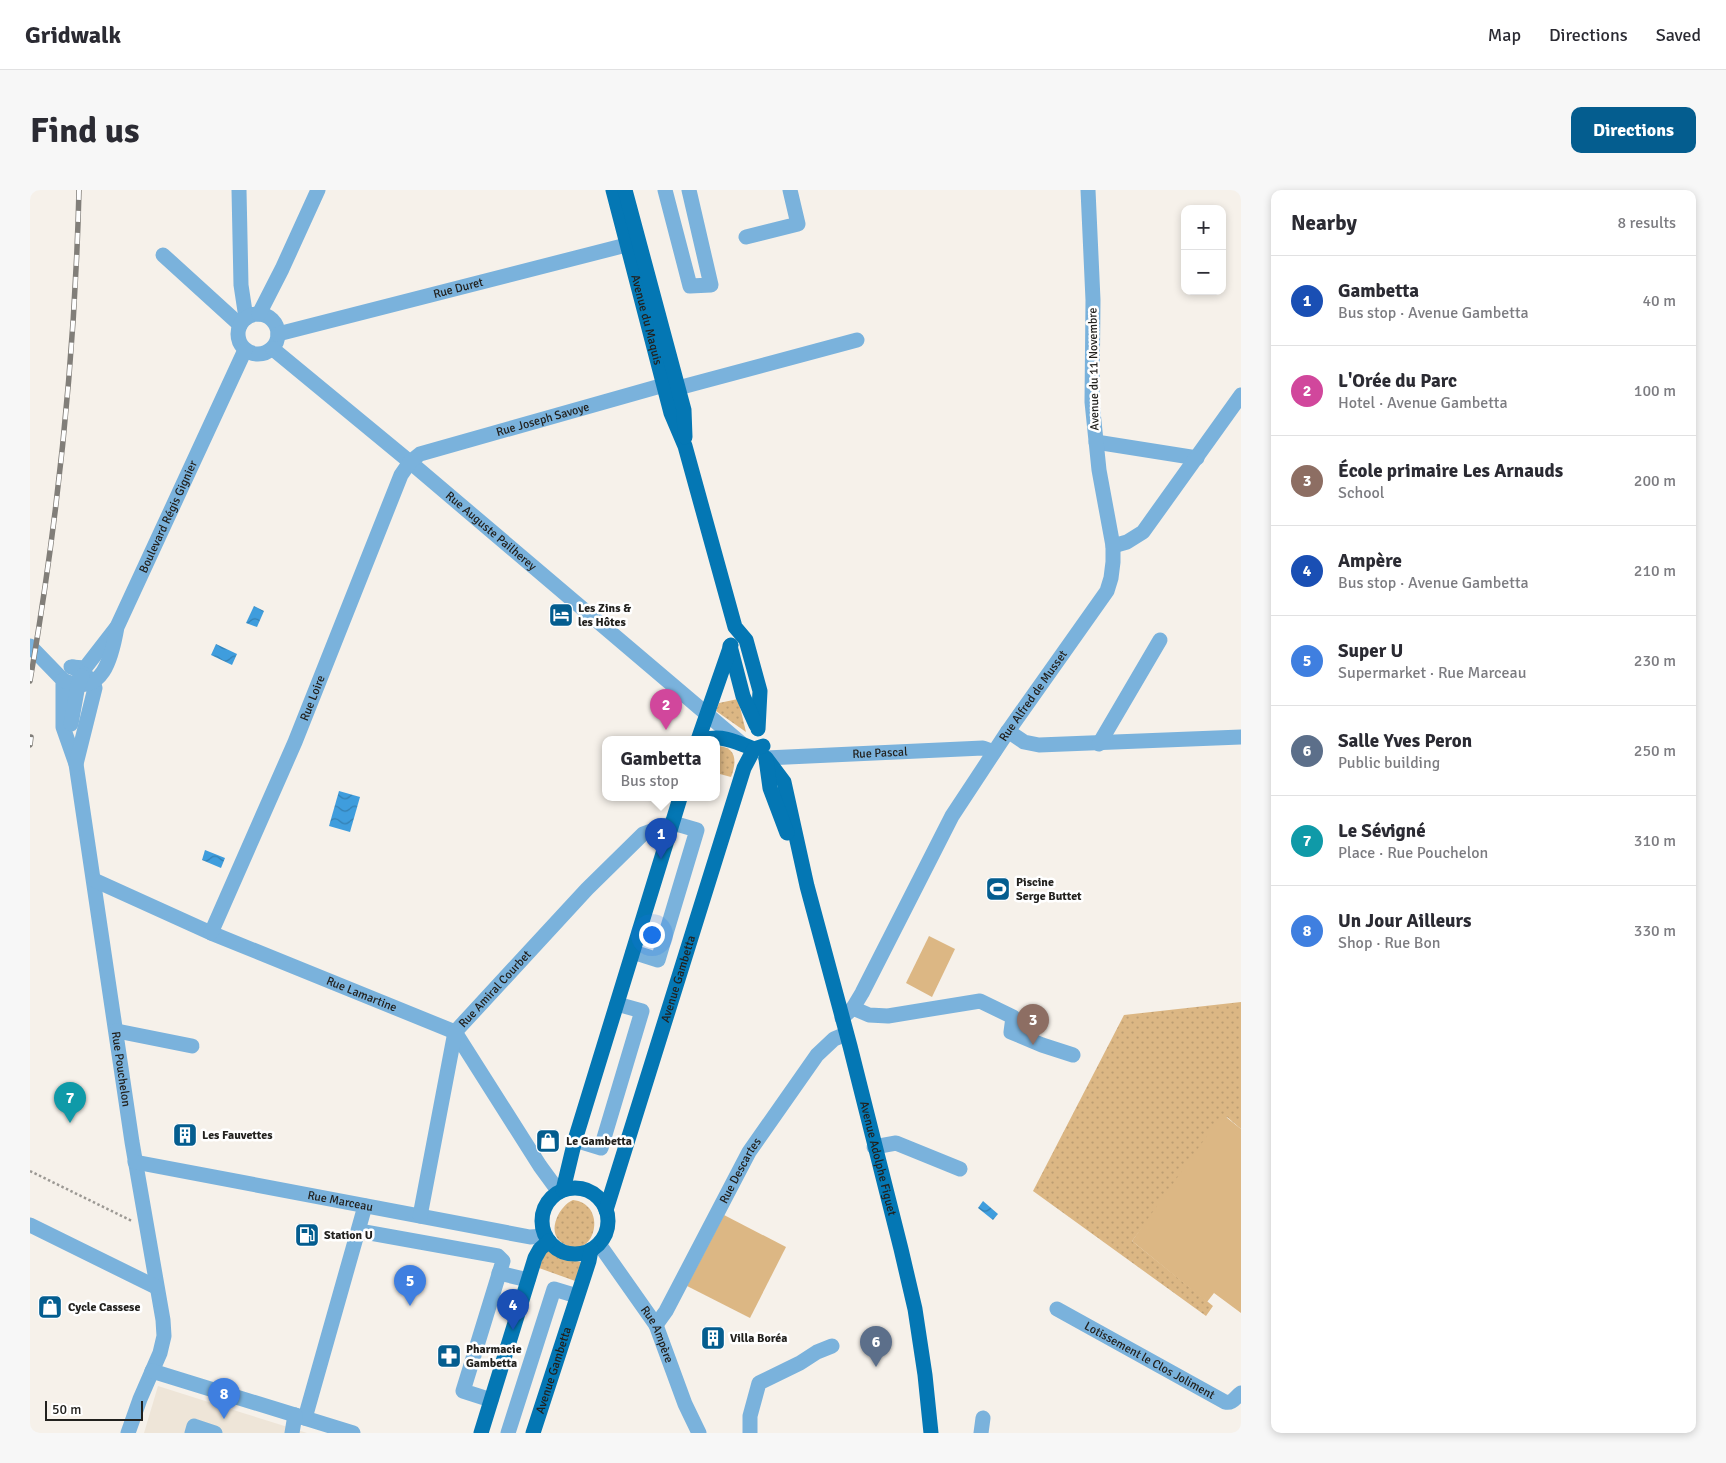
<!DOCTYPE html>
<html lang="en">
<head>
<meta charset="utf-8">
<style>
	body { margin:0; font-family:Signika,sans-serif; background:#f7f7f7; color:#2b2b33 }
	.controls { position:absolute; right:15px; top:15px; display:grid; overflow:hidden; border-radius:10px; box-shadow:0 2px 8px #0003 }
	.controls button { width:45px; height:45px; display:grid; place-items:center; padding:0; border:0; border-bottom:1px solid #e1e1e2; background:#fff; color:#2b2b33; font:25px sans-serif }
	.scale { position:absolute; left:15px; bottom:12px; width:98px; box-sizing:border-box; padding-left:5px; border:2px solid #22211e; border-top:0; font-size:14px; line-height:18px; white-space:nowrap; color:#22211e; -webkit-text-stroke:4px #fff; paint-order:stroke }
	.you { position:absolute; left:621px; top:744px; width:18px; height:18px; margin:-12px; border:4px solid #fff; border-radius:50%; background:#1a73e8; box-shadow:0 0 0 8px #1a73e833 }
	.badge { display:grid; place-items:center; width:32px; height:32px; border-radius:50%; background:#045d8f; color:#fff; font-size:16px; font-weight:700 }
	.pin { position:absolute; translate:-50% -41px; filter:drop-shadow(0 1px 2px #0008) }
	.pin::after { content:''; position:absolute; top:26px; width:18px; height:15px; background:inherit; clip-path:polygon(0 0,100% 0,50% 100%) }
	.popup { position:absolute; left:572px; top:546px; width:118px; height:65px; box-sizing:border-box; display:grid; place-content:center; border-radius:10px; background:#fff; filter:drop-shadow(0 1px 4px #0005); font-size:16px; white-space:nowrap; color:#7c7c81 }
	.popup b { font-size:19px; color:#2b2b33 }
	.popup::after { content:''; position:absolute; left:50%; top:100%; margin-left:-10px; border:10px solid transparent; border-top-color:#fff }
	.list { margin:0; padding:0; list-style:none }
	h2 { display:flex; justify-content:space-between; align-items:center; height:65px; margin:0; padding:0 20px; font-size:21px }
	h2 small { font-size:16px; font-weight:400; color:#7c7c81 }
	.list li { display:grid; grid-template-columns:32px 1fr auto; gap:15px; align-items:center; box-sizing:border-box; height:90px; padding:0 20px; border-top:1px solid #e1e1e2 }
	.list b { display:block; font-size:19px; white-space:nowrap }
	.list p { margin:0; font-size:16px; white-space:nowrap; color:#7c7c81 }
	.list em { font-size:16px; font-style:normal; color:#7c7c81 }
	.map { position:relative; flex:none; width:1211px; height:1243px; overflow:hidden; border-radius:10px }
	header { display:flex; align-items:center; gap:30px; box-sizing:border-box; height:70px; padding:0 25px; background:#fff; border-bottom:1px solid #e1e1e2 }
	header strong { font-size:24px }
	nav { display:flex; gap:28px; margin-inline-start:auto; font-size:18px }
	.intro { display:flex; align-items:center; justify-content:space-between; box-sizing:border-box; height:120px; padding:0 30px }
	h1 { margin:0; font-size:35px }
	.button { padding:12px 22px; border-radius:10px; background:#045d8f; color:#fff; font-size:18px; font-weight:700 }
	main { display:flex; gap:30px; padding:0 30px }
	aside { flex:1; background:#fff; border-radius:10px; box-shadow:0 2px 8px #0003 }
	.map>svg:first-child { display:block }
	.built { fill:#eee5d8 }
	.green { fill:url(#green-dots) }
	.pitch { fill:#dcb784 }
	.water { fill:url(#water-waves) }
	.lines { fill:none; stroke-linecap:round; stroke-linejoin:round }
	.path { stroke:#9c9994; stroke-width:2.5; stroke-dasharray:2.5 2.5; stroke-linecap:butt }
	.minor { stroke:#7ab2dc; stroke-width:15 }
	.major { stroke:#0477b4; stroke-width:15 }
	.rail-casing { stroke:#817e79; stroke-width:5.5 }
	.rail { stroke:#fff; stroke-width:4; stroke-dasharray:11; stroke-linecap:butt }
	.labels { text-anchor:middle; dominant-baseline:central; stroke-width:5; stroke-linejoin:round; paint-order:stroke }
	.street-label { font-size:12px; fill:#22211e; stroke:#fff }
	.poi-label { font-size:12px; font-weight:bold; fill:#22211e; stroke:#fff; text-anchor:start }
</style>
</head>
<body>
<header>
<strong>Gridwalk</strong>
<nav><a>Map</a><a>Directions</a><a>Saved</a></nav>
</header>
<div class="intro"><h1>Find us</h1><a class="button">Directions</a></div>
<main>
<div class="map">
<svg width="1211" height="1243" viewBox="0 0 1211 1243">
	<defs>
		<pattern id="green-dots" width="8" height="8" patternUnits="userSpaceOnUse" patternTransform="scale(1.25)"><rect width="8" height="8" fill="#dcb784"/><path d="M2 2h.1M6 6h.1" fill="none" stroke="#bc9d72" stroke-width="1.8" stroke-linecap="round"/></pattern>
		<pattern id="water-waves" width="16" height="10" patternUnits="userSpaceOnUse" patternTransform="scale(1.25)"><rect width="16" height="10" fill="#3f9ddd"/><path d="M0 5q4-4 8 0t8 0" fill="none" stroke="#3480b3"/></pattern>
	</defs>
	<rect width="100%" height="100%" fill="#f6f1ea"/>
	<!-- built -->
	<path class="built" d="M128 1196 213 1223 277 1243H114Z"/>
	<!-- green -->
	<g class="green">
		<path d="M708 509 716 542 686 521 689 513Z"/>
		<path d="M686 556C707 556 707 572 701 587L686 583Z"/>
		<path d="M1211 812V939L1197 927 1102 1051 1183 1116 1176 1126 1003 1001 1094 825Z"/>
		<path d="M543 1010C580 1014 564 1076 531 1052 516 1041 530 1015 543 1010Z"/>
		<path d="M518 1061 553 1073 548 1092 509 1078 515 1063Z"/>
	</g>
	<!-- pitch -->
	<g class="pitch">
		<path d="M899 746 925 759 902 807 876 793Z"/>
		<path d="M1196 927 1211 939V1123L1184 1103 1177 1112 1102 1051 1189 929Z"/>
		<path d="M694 1025 756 1057 720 1128 657 1096Z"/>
	</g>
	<!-- water -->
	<g class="water">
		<path d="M224 416 234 421 227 437 216 433Z"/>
		<path d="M186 454 207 464 202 475 181 465Z"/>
		<path d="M309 601 330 607 320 642 299 636Z"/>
		<path d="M175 660 195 668 191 678 172 670Z"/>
		<path d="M953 1011 968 1024 963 1030 948 1018Z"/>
	</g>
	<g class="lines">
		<!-- path -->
		<path class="path" d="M0 981 102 1031"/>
		<!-- minor -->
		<g class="minor">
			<path d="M209 0 211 95 216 128"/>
			<path d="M635 0 660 96 681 95 659 0"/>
			<path d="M716 47 768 34 760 0"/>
			<path d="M133 65 210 135"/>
			<circle cx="228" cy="144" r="20"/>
			<path d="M229 124 252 79 288 0"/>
			<path id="s1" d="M248 144 608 52"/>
			<path id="s2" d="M243 159 380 272 712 554"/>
			<path d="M1066 252 1167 268"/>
			<path d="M1083 356 1097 352 1113 342 1211 205"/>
			<path id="s3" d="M0 456 33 490V537L46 574 102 952 133 1130 134 1146 130 1163 110 1209 98 1243"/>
			<path d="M41 477 55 478 86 438"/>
			<path d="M43 477 63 491 65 498 46 574"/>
			<path id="s4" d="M33 490C73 509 82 466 87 437L215 160"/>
			<path d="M41 534 48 495 52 486"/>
			<path d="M978 541 994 552 1009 555 1211 547"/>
			<path d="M1069 554 1130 450"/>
			<path id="s5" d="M736 568 953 558 964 562"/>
			<path id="s6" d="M64 690 181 743 425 842 510 976 529 1002"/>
			<path id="s7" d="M181 743 265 552 371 285 380 272 390 264 627 197 634 195 648 198 827 150"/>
			<path d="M823 818 839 825 858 826 950 811 983 827 981 842 1012 855 1043 865"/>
			<path id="s8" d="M812 828 823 818 832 803 922 626 978 541 1077 401 1081 388 1083 372V356L1069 280 1062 212 1063 110 1058 0"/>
			<path d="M87 841 162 856"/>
			<path d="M545 950 571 958 612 821 587 814"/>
			<path d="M844 957 866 953 930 979"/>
			<path id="s9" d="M105 972 500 1047 516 1046"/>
			<path id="s10" d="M390 1026 425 842 557 699 613 644 643 633 667 640 628 770 603 762"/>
			<path d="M0 1035 126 1097"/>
			<path d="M329 1041 468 1066 473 1071 433 1201 461 1210"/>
			<path id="s11" d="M569 1054 626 1135 655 1214 669 1243"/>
			<path d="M469 1083 498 1090"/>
			<path id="s12" d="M1027 1119 1195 1212C1203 1214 1205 1207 1211 1203"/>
			<path id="s13" d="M626 1135 636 1121 719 962 787 865 804 849 816 844"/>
			<path d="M122 1181 323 1243"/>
			<path d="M275 1228 335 1016"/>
			<path d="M162 1243 164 1236 185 1243"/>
			<path d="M262 1243 265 1225"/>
			<path d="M478 1243 524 1099 547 1106"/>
			<path d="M720 1243V1226L729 1193 770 1173 787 1162 802 1156"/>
			<path d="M951 1243 953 1228"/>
		</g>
		<!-- major -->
		<g class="major">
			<path id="s14" d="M583 0 641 223 655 256 705 437 716 450 730 501 728 539"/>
			<path d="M595 0 654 220 655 247"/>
			<path d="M700 456 713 506 726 535"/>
			<path d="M668 550 701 455"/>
			<path d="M675 550C691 544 709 553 724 559"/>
			<path id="s15" d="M736 568 754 592 777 696 820 856 871 1059 885 1119 895 1185 901 1243"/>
			<path d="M736 569 740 598 757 643"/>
			<circle cx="545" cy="1031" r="33"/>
			<path d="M533 1000 545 950 650 608"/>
			<path id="s16" d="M576 1020 714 578 724 559 733 556"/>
			<path d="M451 1243 505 1068 510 1059 519 1051"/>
			<path id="s17" d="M503 1243 559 1071 561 1060"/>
		</g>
		<defs>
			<g id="rail">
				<path d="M0 491C28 329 45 164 49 0"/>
				<path d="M0 555 1 547"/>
			</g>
		</defs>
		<!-- rail casing -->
		<use href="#rail" class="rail-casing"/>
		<!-- rail -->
		<use href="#rail" class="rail"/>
	</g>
	<!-- icons -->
	<defs>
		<symbol id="hotel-square" viewBox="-11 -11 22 22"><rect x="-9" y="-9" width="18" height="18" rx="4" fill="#045d8f" stroke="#fff"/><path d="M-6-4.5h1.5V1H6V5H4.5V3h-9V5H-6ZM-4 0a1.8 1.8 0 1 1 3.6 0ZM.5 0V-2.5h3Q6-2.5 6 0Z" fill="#fff"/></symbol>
		<symbol id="stadium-square" viewBox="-11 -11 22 22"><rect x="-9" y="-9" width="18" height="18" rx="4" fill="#045d8f" stroke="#fff"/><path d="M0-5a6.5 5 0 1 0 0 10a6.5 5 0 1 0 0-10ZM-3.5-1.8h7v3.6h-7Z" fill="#fff"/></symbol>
		<symbol id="building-square" viewBox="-11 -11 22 22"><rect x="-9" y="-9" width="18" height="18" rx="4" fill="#045d8f" stroke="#fff"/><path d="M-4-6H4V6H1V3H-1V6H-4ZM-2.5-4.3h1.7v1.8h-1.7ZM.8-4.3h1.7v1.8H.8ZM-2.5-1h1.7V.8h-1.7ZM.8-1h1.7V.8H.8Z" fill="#fff"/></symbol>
		<symbol id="shop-square" viewBox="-11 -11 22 22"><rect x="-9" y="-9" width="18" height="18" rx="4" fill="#045d8f" stroke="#fff"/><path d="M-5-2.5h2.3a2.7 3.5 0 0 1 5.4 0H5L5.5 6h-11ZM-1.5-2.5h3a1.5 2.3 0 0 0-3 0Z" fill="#fff"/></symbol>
		<symbol id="fuel-square" viewBox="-11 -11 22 22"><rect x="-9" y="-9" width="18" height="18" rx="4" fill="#045d8f" stroke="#fff"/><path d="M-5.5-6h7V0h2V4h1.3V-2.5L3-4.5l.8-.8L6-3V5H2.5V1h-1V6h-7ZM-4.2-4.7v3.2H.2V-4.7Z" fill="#fff"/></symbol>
		<symbol id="pharmacy-square" viewBox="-11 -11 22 22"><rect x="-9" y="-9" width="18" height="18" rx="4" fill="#045d8f" stroke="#fff"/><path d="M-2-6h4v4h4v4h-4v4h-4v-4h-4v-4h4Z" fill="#fff"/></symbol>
	</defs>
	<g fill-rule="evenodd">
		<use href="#hotel-square" x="517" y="411" width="28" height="28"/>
		<use href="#stadium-square" x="954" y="685" width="28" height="28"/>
		<use href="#building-square" x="141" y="931" width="28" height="28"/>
		<use href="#shop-square" x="504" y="937" width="28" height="28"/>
		<use href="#fuel-square" x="263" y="1031" width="28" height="28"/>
		<use href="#shop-square" x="6" y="1103" width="28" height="28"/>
		<use href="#building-square" x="669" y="1134" width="28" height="28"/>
		<use href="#pharmacy-square" x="405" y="1152" width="28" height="28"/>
	</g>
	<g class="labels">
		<!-- street labels -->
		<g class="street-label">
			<text stroke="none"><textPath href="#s1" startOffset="186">Rue Duret</textPath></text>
			<text stroke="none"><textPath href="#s14" startOffset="134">Avenue du Maquis</textPath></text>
			<text transform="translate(1064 179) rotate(-91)">Avenue du 11 Novembre</text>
			<text stroke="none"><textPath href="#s7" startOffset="652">Rue Joseph Savoye</textPath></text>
			<text stroke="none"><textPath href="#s4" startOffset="214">Boulevard Régis Gignier</textPath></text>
			<text stroke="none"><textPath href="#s2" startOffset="284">Rue Auguste Pailherey</textPath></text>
			<text stroke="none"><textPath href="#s8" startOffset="376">Rue Alfred de Musset</textPath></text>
			<text stroke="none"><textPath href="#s7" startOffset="256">Rue Loire</textPath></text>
			<text stroke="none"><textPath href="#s5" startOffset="114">Rue Pascal</textPath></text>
			<text stroke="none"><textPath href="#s16" startOffset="242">Avenue Gambetta</textPath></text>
			<text stroke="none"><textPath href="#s10" startOffset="246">Rue Amiral Courbet</textPath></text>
			<text stroke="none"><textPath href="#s6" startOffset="291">Rue Lamartine</textPath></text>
			<text stroke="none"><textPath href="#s3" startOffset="442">Rue Pouchelon</textPath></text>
			<text stroke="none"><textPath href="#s15" startOffset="418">Avenue Adolphe Figuet</textPath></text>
			<text stroke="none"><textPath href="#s13" startOffset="176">Rue Descartes</textPath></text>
			<text stroke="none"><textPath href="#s9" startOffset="209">Rue Marceau</textPath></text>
			<text stroke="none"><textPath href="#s11" startOffset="108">Rue Ampère</textPath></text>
			<text stroke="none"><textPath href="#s12" startOffset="106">Lotissement le Clos Joliment</textPath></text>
			<text stroke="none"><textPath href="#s17" startOffset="66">Avenue Gambetta</textPath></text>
		</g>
		<!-- poi labels -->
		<g class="poi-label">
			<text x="548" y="418">Les Zins &amp;<tspan x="548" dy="14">les Hôtes</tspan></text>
			<text x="986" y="692">Piscine<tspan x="986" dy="14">Serge Buttet</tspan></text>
			<text x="172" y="945">Les Fauvettes</text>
			<text x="536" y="951">Le Gambetta</text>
			<text x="294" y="1045">Station U</text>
			<text x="38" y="1117">Cycle Cassese</text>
			<text x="700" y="1148">Villa Boréa</text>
			<text x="436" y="1159">Pharmacie<tspan x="436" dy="14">Gambetta</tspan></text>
		</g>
	</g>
</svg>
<div class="controls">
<button>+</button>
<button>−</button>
</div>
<div class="scale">50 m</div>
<div class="you"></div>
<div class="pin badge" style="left:631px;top:669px;background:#1a4fb4">1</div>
<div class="popup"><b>Gambetta</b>Bus stop</div>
<div class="pin badge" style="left:636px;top:540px;background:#d1479c">2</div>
<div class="pin badge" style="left:1003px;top:855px;background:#8d6e63">3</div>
<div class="pin badge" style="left:483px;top:1140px;background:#1a4fb4">4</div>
<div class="pin badge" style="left:380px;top:1116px;background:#3f7fe0">5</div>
<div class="pin badge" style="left:846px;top:1177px;background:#5c6f8a">6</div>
<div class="pin badge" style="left:40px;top:933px;background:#0f9aa8">7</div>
<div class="pin badge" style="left:194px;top:1229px;background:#3f7fe0">8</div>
</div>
<aside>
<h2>Nearby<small>8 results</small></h2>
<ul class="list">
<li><span class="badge" style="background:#1a4fb4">1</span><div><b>Gambetta</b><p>Bus stop · Avenue Gambetta</p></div><em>40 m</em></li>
<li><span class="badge" style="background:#d1479c">2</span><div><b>L'Orée du Parc</b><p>Hotel · Avenue Gambetta</p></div><em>100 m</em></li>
<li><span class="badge" style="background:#8d6e63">3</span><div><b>École primaire Les Arnauds</b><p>School</p></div><em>200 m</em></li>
<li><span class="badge" style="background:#1a4fb4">4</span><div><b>Ampère</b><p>Bus stop · Avenue Gambetta</p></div><em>210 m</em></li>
<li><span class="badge" style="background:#3f7fe0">5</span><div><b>Super U</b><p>Supermarket · Rue Marceau</p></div><em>230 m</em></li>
<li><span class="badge" style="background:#5c6f8a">6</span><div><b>Salle Yves Peron</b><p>Public building</p></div><em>250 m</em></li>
<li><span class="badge" style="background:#0f9aa8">7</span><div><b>Le Sévigné</b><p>Place · Rue Pouchelon</p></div><em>310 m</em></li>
<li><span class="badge" style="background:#3f7fe0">8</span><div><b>Un Jour Ailleurs</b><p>Shop · Rue Bon</p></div><em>330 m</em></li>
</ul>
</aside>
</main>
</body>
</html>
